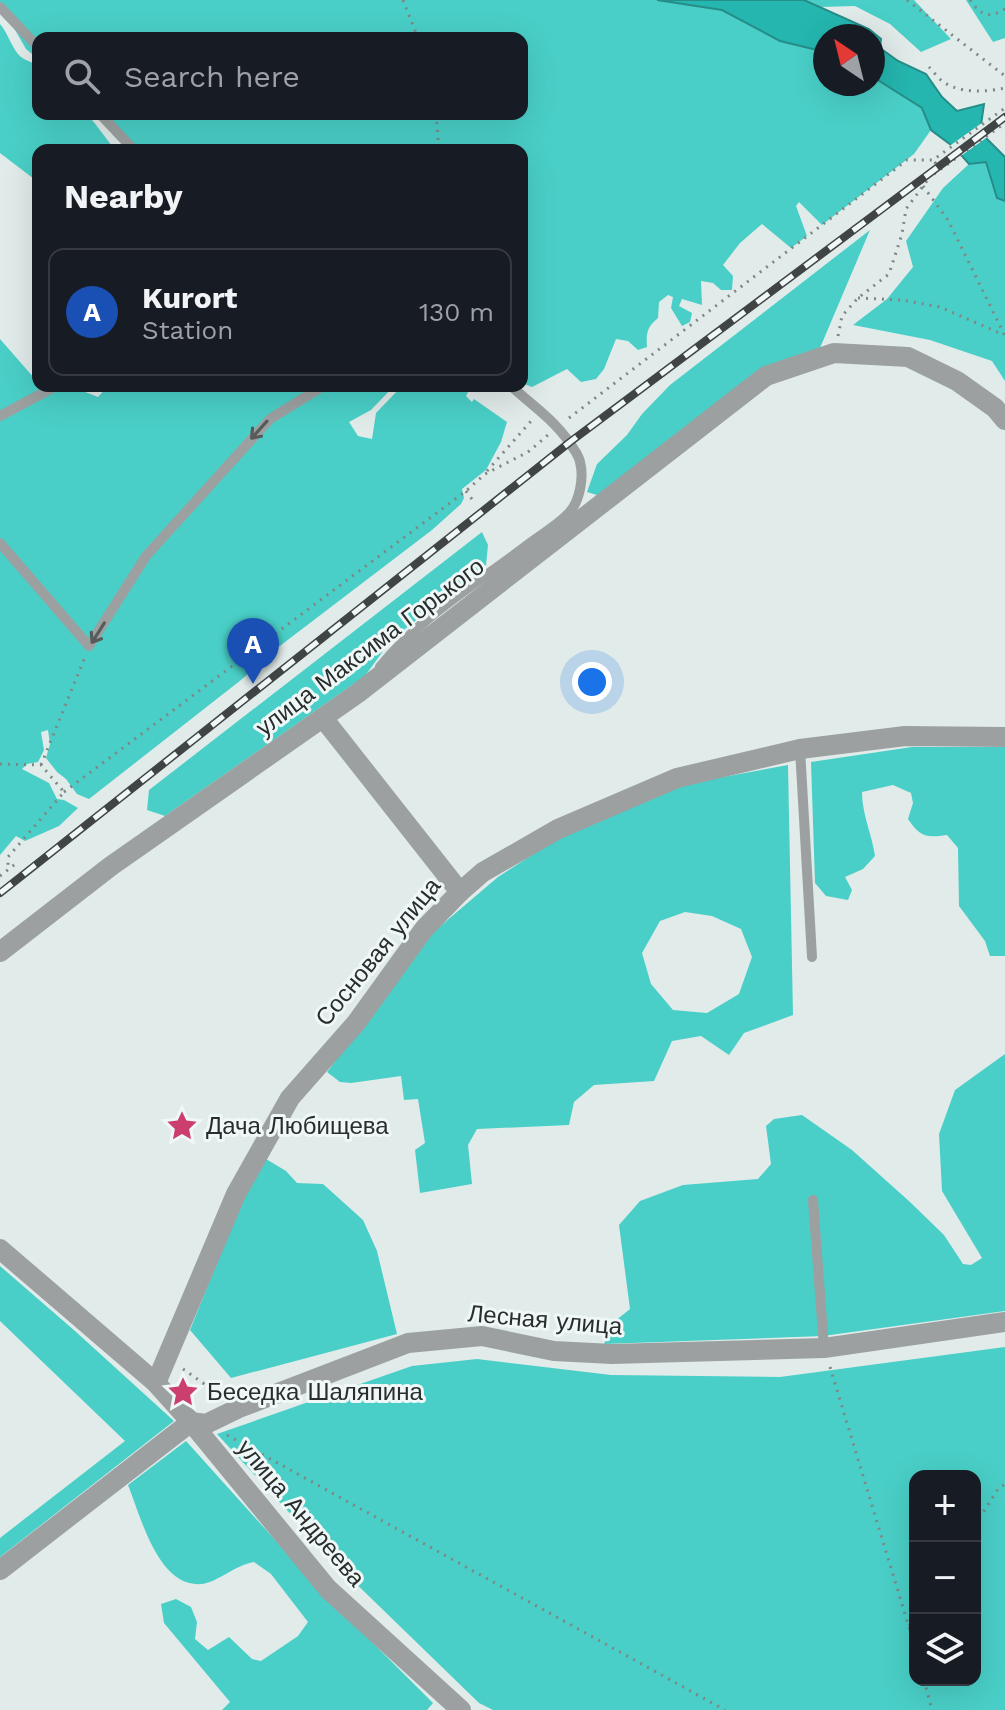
<!DOCTYPE html>
<html lang="en">
<head>
<meta charset="utf-8">
<style>
	body { margin:0; font-family:"Work Sans",sans-serif; background:#20242c; color:#f1f3f6 }
	.controls { position:absolute; right:24px; bottom:24px; display:grid; overflow:hidden; border-radius:16px; box-shadow:0 8px 32px #0002 }
	.controls button { width:72px; height:72px; display:grid; place-items:center; padding:0; border:0; border-bottom:2px solid #363941; background:#171b24; color:#f1f3f6; font:40px sans-serif }
	.compass { position:absolute; left:813px; top:24px; width:72px; height:72px; border-radius:50%; background:#171b24; box-shadow:0 8px 32px #0002; rotate:325deg }
	.you { position:absolute; left:592px; top:682px; width:28px; height:28px; margin:-20px; border:6px solid #fff; border-radius:50%; background:#1a73e8; box-shadow:0 0 0 12px #1a73e833 }
	.badge { display:grid; place-items:center; width:52px; height:52px; border-radius:50%; background:#7c3aed; color:#fff; font-size:26px; font-weight:700 }
	.pin { position:absolute; translate:-50% -66px; filter:drop-shadow(0 2px 4px #0008) }
	.pin::after { content:''; position:absolute; top:42px; width:28px; height:24px; background:inherit; clip-path:polygon(0 0,100% 0,50% 100%) }
	.list { margin:0; padding:0; list-style:none }
	h2 { display:flex; justify-content:space-between; align-items:center; height:104px; margin:0; padding:0 32px; font-size:34px }
	h2 small { font-size:26px; font-weight:400; color:#9ea1a6 }
	.list li { display:grid; grid-template-columns:52px 1fr auto; gap:24px; align-items:center; box-sizing:border-box; height:128px; margin:0 16px 16px; padding:0 16px; border:2px solid #363941; border-radius:16px }
	.list b { display:block; font-size:30px; white-space:nowrap }
	.list p { margin:0; font-size:26px; white-space:nowrap; color:#9ea1a6 }
	.list em { font-size:26px; font-style:normal; color:#9ea1a6 }
	.icon { flex:none; width:44px; height:44px; fill:none; stroke:currentColor; stroke-width:2; stroke-linecap:round; stroke-linejoin:round }
	.map { position:relative; flex:none; width:1005px; height:1710px; overflow:hidden }
	.search { position:absolute; background:#171b24; box-shadow:0 8px 32px #0002; left:32px; top:32px; width:496px; height:88px; display:flex; align-items:center; gap:20px; box-sizing:border-box; padding:0 28px; border-radius:16px; color:#9ea1a6; font-size:30px }
	.panel { position:absolute; background:#171b24; box-shadow:0 8px 32px #0002; left:32px; top:144px; width:496px; height:248px; border-radius:16px }
	.map>svg:first-child { display:block }
	.forest { fill:#49cfc7; fill-rule:evenodd }
	.water { fill:#24b6af; stroke:#268d88; stroke-width:2 }
	.pier { fill:#e1ebea }
	.lines { fill:none; stroke-linecap:round; stroke-linejoin:round }
	.path { stroke:#7f8685; stroke-width:3; stroke-dasharray:2 6; stroke-linecap:butt }
	.service { stroke:#9ca0a0; stroke-width:10 }
	.minor { stroke:#9ca0a0; stroke-width:20 }
	.rail-casing { stroke:#404444; stroke-width:8 }
	.rail { stroke:#eff8f7; stroke-width:5; stroke-dasharray:15; stroke-linecap:butt }
	.oneway { stroke:#575b5b }
	.labels { text-anchor:middle; dominant-baseline:central; stroke-width:6; stroke-linejoin:round; paint-order:stroke }
	.street-label { font-size:24px; fill:#292d2d; stroke:#eff8f7 }
	.poi-label { font-size:24px; fill:#292d2d; stroke:#eff8f7; text-anchor:start }
</style>
</head>
<body>
<div class="map">
<svg width="1005" height="1710" viewBox="0 0 1005 1710">
	<rect width="100%" height="100%" fill="#e1ebea"/>
	<!-- forest -->
	<g class="forest">
		<path d="M0 0H657L722 10 780 41 825 51V84H873V77L922 108 931 130 914 154 822 225 799 202 796 206 807 236 791 248 762 224 740 243 723 265 733 276 732 290H721L713 283 701 281 702 305 682 299 679 306 692 313 690 322 682 326 671 308 673 297 668 295 659 302 658 318C647 327 646 333 647 347L638 350 628 341 616 339 604 369 596 379 581 382 567 369 532 387 522 383V150H132L100 114H522V38H38V59L26 49 6 14 0 6Z"/>
		<path d="M804 0H914L951 39 921 52 890 24 855 6 820 7Z"/>
		<path d="M966 0H1005V38L993 42Z"/>
		<path d="M0 24C8 33 13 51 21 57 27 62 33 61 38 67V114H84L93 121 115 150H38V182L0 153Z"/>
		<path d="M986 162 997 198 1005 201V381L992 361 930 340 853 325 887 299 913 267 906 241 943 188 969 164Z"/>
		<path d="M870 230 820 348 600 496 587 492 597 464 627 435 642 414 670 385Z"/>
		<path d="M0 339 35 379H38V386H70L98 397 108 386H394L371 410 349 422 358 436 372 439 376 413 402 386H471L466 396 472 402 474 399 507 422 501 442 486 470 462 489 464 498 461 504 432 530 268 655 241 680 89 799 77 794 66 779 57 772 46 758 50 744 48 730 41 732 44 750 38 762 27 764 22 769 49 783 57 799 64 800 78 808 59 826 25 841 16 836 0 855Z"/>
		<path d="M482 532 488 545 486 565 391 640 365 676 165 816 147 810 149 790Z"/>
		<path d="M912 747H1005V956H990L985 941 959 906 958 848 947 835C926 838 920 837 908 819L913 803 911 793 893 785 862 792C862 815 872 834 875 856L863 869 845 877 852 890 848 900 826 896 815 883 811 762Z"/>
		<path d="M788 765 793 1015 744 1033 729 1055 701 1036 672 1041 654 1081 594 1085 574 1102 569 1125 477 1129 468 1145 472 1184 420 1193 415 1150 425 1143 418 1099 404 1100 401 1076 351 1083 340 1082 327 1072 431 934 498 877 560 837 685 784ZM685 912 712 916 741 929 752 957 739 994 707 1013 673 1010 651 984 642 953 660 921Z"/>
		<path d="M1005 1054V1311L823 1336 604 1344 615 1321 630 1309 619 1225 640 1201 683 1185 758 1179 771 1164 766 1126 774 1119 802 1115 852 1150 910 1202 944 1235 963 1264 971 1265 982 1258 942 1191 939 1134 955 1090Z"/>
		<path d="M266 1159 286 1171 297 1183 323 1184 363 1220 377 1251 397 1334 231 1378 190 1330 242 1200Z"/>
		<path d="M0 1266 75 1331 174 1421 0 1557V1538L125 1441 0 1321Z"/>
		<path d="M1005 1347V1710H493L479 1703 343 1571 217 1434 412 1366 477 1359 611 1375 780 1377ZM915 1476H975V1680H915Z"/>
		<path d="M186 1441 322 1592 433 1703 427 1710H222L230 1702 164 1623 161 1604 176 1599 191 1607 197 1622 195 1639 208 1650 229 1637 252 1659 261 1661 298 1636 308 1622 271 1574 254 1562C235 1565 218 1582 202 1584 158 1588 141 1517 128 1485Z"/>
	</g>
	<!-- water -->
	<path class="water" d="M657 0H804L869 29 881 39 880 48 898 61 926 74 942 97 957 111 984 104 980 132 1005 157V201L997 198 986 162 969 164 955 148 931 130 922 108 873 77V36H825V52L780 41 722 10Z"/>
	<!-- pier -->
	<path class="pier" d="M986 120 984 130 989 136 958 158 948 147Z"/>
	<g class="lines">
		<!-- path -->
		<g class="path">
			<path d="M403 0 418 38"/>
			<path d="M907 0 1005 76"/>
			<path d="M970 0C980 15 989 19 1005 9"/>
			<path d="M929 67C933 71 938 78 942 81 960 94 985 92 1005 88"/>
			<path d="M436 114 439 150"/>
			<path d="M934 174 1005 123"/>
			<path d="M923 186 948 220 1005 336"/>
			<path d="M858 298 902 300 940 307 1004 335"/>
			<path d="M838 336 842 316 858 298 889 274 902 234 906 209 938 166 933 160"/>
			<path d="M569 418 907 160H933L1005 108"/>
			<path d="M487 471 532 420"/>
			<path d="M466 491 474 502"/>
			<path d="M0 764 41 765 64 792 8 857V869"/>
			<path d="M41 765 85 657"/>
			<path d="M64 792 466 491 485 474 528 452 548 435"/>
			<path d="M0 876 18 862"/>
			<path d="M830 1367 915 1647"/>
			<path d="M183 1369 223 1397"/>
			<path d="M227 1435 725 1710"/>
			<path d="M975 1525 998 1489 1005 1484"/>
			<path d="M909 1626 915 1617"/>
			<path d="M924 1680 932 1710"/>
		</g>
		<!-- service -->
		<g class="service">
			<path d="M0 7 38 47"/>
			<path d="M100 114 134 150"/>
			<path d="M0 416 56 386"/>
			<path d="M0 543 89 646 146 556 270 419 323 386"/>
			<path d="M380 667C422 615 478 583 530 543 542 534 558 525 569 513 580 501 584 477 580 462 580 460 576 452 575 451 558 422 535 408 511 386"/>
			<path d="M800 749 812 957"/>
			<path d="M813 1200 824 1348"/>
		</g>
		<!-- minor -->
		<g class="minor">
			<path d="M323 718 460 892"/>
			<path d="M0 952 111 866 358 693 766 376 834 353 908 357 957 381 995 408 1005 420"/>
			<path d="M0 1249 156 1383 191 1422 328 1589 461 1710"/>
			<path d="M156 1383 236 1194 290 1098 356 1023 424 929 460 892 483 872 558 829 677 778 800 749 905 736 1005 737"/>
			<path d="M0 1570 191 1422 206 1424 239 1408 408 1343 482 1336 554 1351 612 1354 824 1348 1005 1322"/>
		</g>
		<defs>
			<path id="rail" d="M0 893 570 442 1005 117"/>
		</defs>
		<!-- rail casing -->
		<use href="#rail" class="rail-casing"/>
		<!-- rail -->
		<use href="#rail" class="rail"/>
	</g>
	<!-- one-way arrows -->
	<defs><path id="oneway-shaft" d="M-6 0H5M1.5-3L5.5 0L1.5 3" fill="none" stroke-width="1.6" stroke-linecap="round" stroke-linejoin="round" transform="scale(2)"/></defs>
	<g class="oneway">
		<use href="#oneway-shaft" transform="translate(259 430) rotate(132)"/>
		<use href="#oneway-shaft" transform="translate(98 633) rotate(122)"/>
	</g>
	<!-- icons -->
	<defs>
		<symbol id="sight-bare" viewBox="-9 -9 18 18"><path d="M0-6L1.8-2.2L6-1.7L2.9 1.2L3.7 5.4L0 3.3L-3.7 5.4L-2.9 1.2L-6-1.7L-1.8-2.2Z" fill="#cb3e6d" stroke="#eff8f7" stroke-width="2.5" paint-order="stroke"/></symbol>
	</defs>
	<g fill-rule="evenodd">
		<use href="#sight-bare" x="160" y="1104" width="44" height="44"/>
		<use href="#sight-bare" x="161" y="1370" width="44" height="44"/>
	</g>
	<g class="labels">
		<!-- street labels -->
		<g class="street-label">
			<text transform="translate(370 647) rotate(-37)">улица Максима Горького</text>
			<text transform="translate(378 952) rotate(-51)">Сосновая улица</text>
			<text transform="translate(545 1320) rotate(5)">Лесная улица</text>
			<text transform="translate(301 1513) rotate(50)">улица Андреева</text>
		</g>
		<!-- poi labels -->
		<g class="poi-label">
			<text x="206" y="1126">Дача Любищева</text>
			<text x="207" y="1392">Беседка Шаляпина</text>
		</g>
	</g>
</svg>
<div class="controls">
<button>+</button>
<button>−</button>
<button><svg class="icon" aria-label="layers" viewBox="0 0 24 24"><path d="M12 4l9 5-9 5-9-5zM3 14l9 5 9-5"/></svg></button>
</div>
<svg class="compass" viewBox="-18 -18 36 36"><path d="M0-13l5 13h-10z" fill="#e53935"/><path d="M0 13l5-13h-10z" fill="#9ea1a6"/></svg>
<div class="you"></div>
<div class="pin badge" style="left:253px;top:684px;background:#1a4fb4">A</div>
<div class="search"><svg class="icon" aria-label="search" viewBox="0 0 24 24"><circle cx="10" cy="10" r="6"/><path d="M15 15l6 6"/></svg>Search here</div>
<section class="panel">
<h2>Nearby<small></small></h2>
<ul class="list">
<li><span class="badge" style="background:#1a4fb4">A</span><div><b>Kurort</b><p>Station</p></div><em>130 m</em></li>
</ul>
</section>
</div>
</body>
</html>
